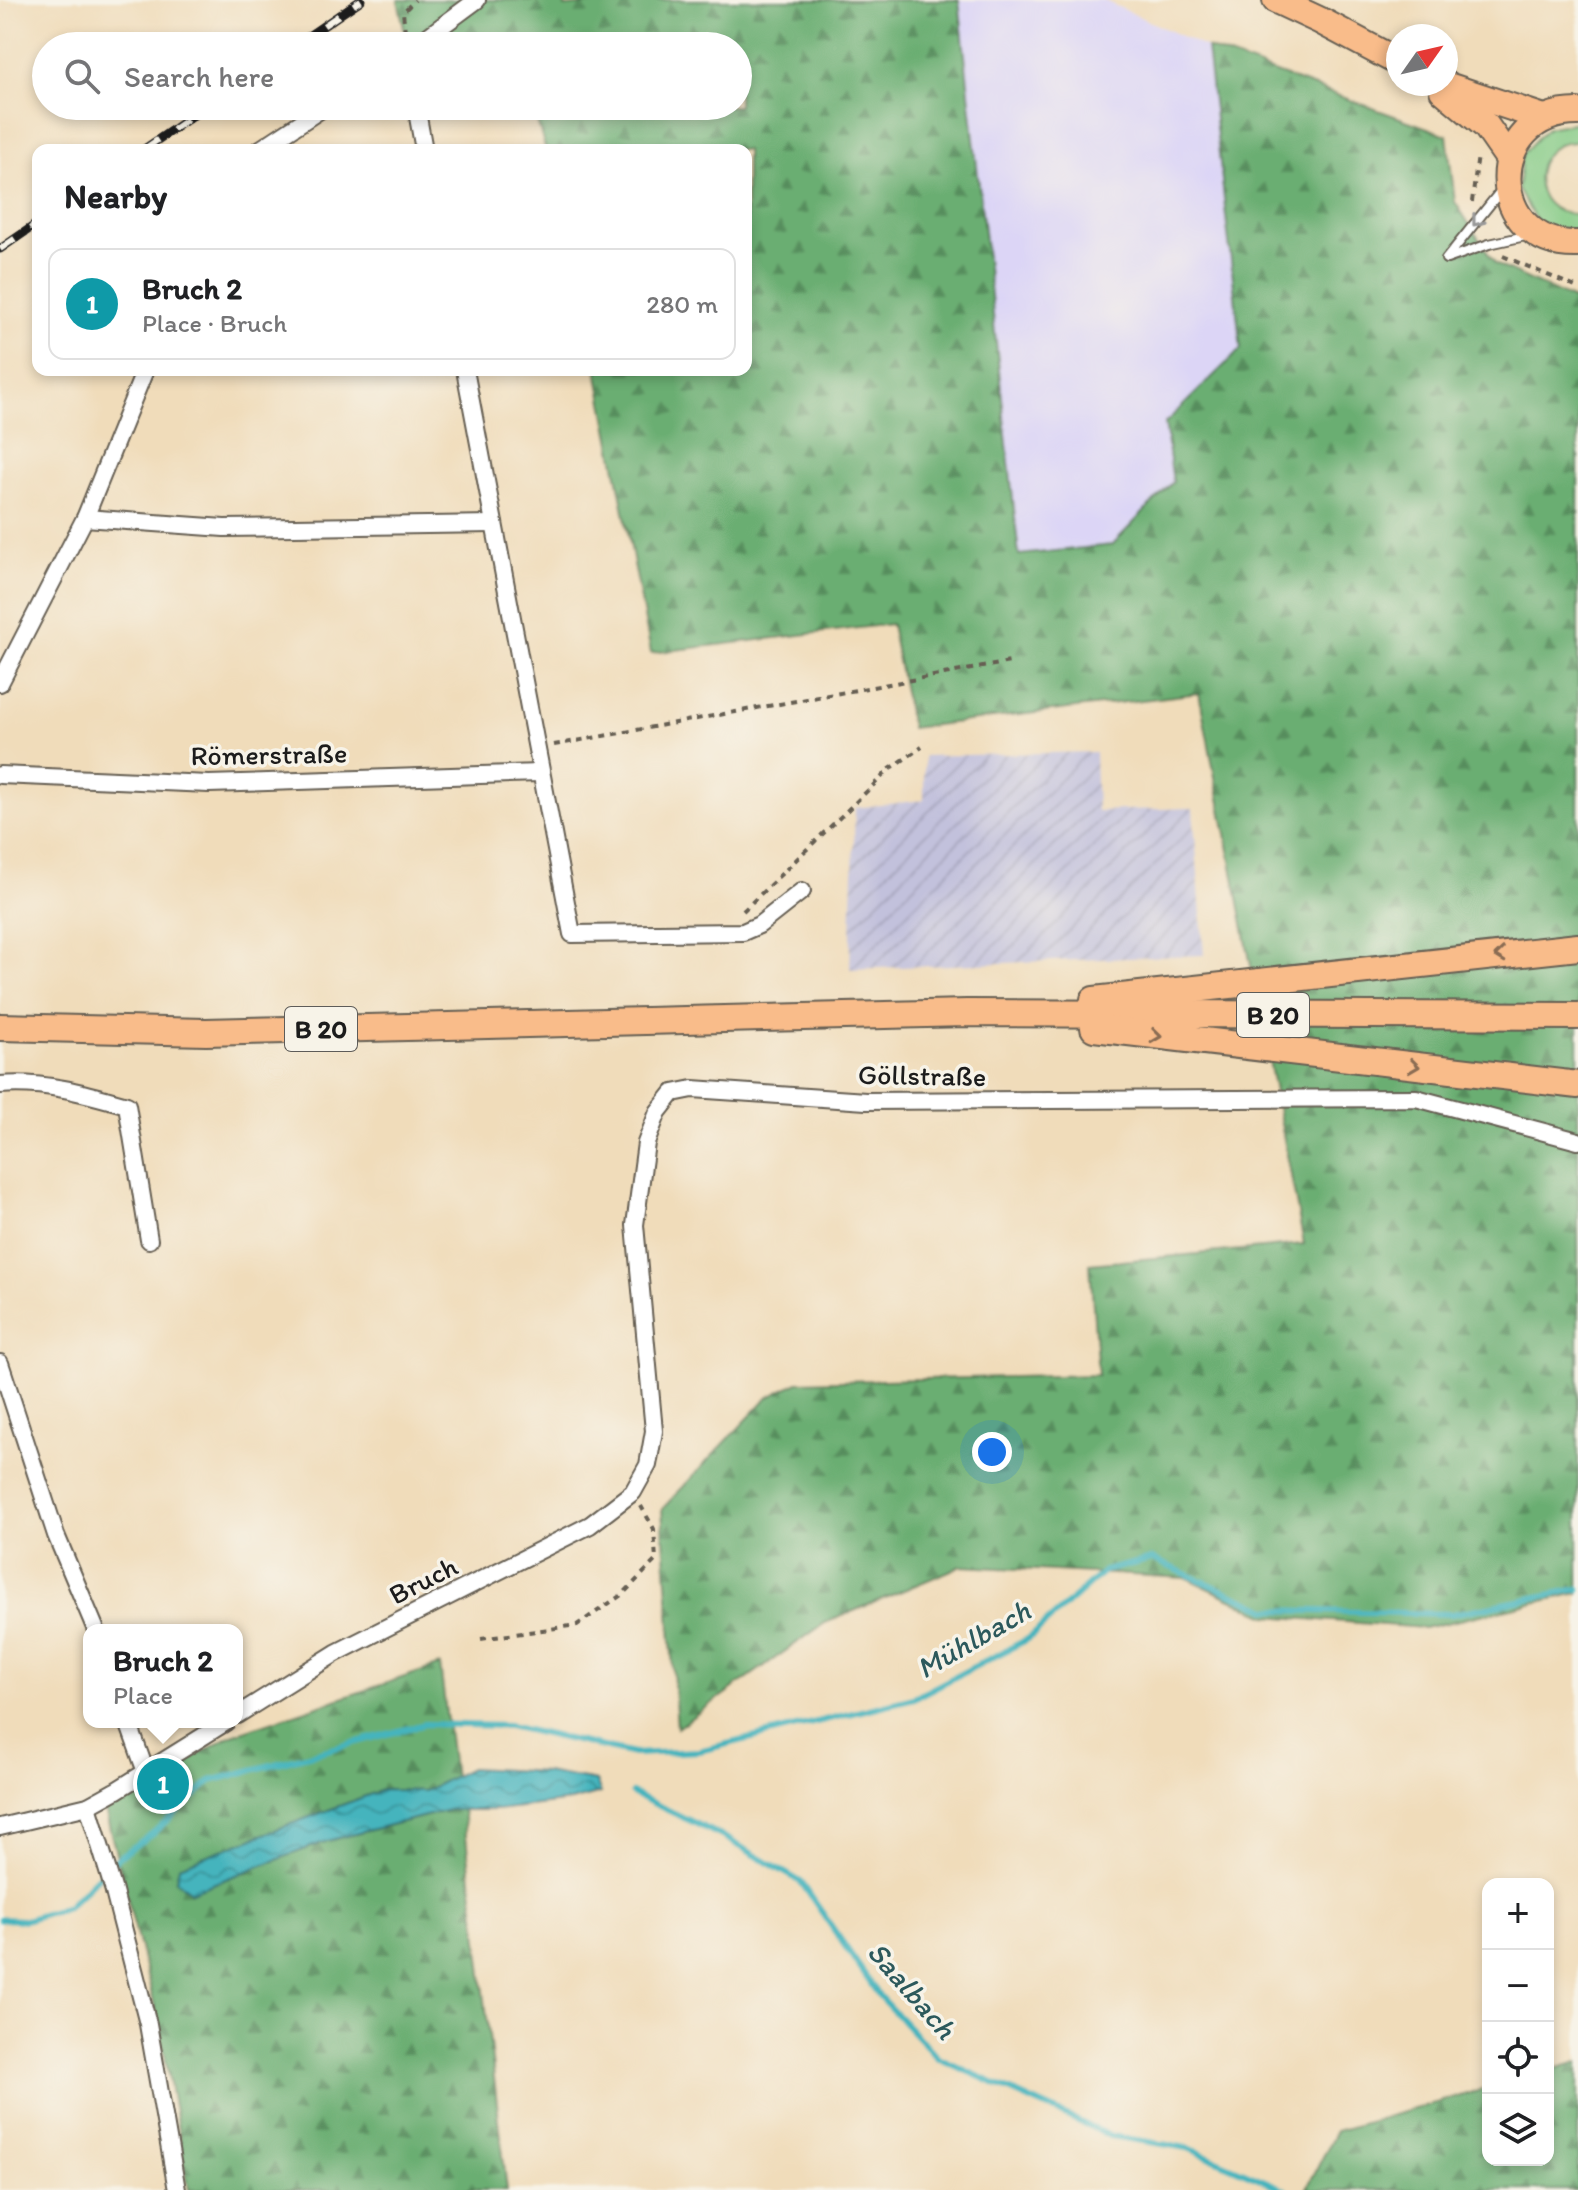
<!DOCTYPE html>
<html lang="en">
<head>
<meta charset="utf-8">
<style>
	body { margin:0; font-family:Itim,sans-serif; background:#f6f6f6; color:#202124 }
	.controls { position:absolute; right:24px; bottom:24px; display:grid; overflow:hidden; border-radius:16px; box-shadow:0 4px 12px #0003 }
	.controls button { width:72px; height:72px; display:grid; place-items:center; padding:0; border:0; border-bottom:2px solid #e0e0e0; background:#fff; color:#202124; font:40px sans-serif }
	.compass { position:absolute; left:1386px; top:24px; width:72px; height:72px; border-radius:50%; background:#fff; box-shadow:0 4px 12px #0003; rotate:56deg }
	.you { position:absolute; left:992px; top:1452px; width:28px; height:28px; margin:-20px; border:6px solid #fff; border-radius:50%; background:#1a73e8; box-shadow:0 0 0 12px #1a73e833 }
	.badge { display:grid; place-items:center; width:52px; height:52px; border-radius:50%; background:#111827; color:#fff; font-size:26px; font-weight:700 }
	.pin { position:absolute; translate:-50% -50%; border:4px solid #fff; box-shadow:0 2px 8px #0006 }
	.popup { position:absolute; left:83px; top:1624px; width:160px; height:104px; box-sizing:border-box; display:grid; place-content:center; border-radius:16px; background:#fff; filter:drop-shadow(0 2px 6px #0005); font-size:26px; white-space:nowrap; color:#757577 }
	.popup b { font-size:30px; color:#202124 }
	.popup::after { content:''; position:absolute; left:50%; top:100%; margin-left:-16px; border:16px solid transparent; border-top-color:#fff }
	.list { margin:0; padding:0; list-style:none }
	h2 { display:flex; justify-content:space-between; align-items:center; height:104px; margin:0; padding:0 32px; font-size:34px }
	h2 small { font-size:26px; font-weight:400; color:#757577 }
	.list li { display:grid; grid-template-columns:52px 1fr auto; gap:24px; align-items:center; box-sizing:border-box; height:112px; margin:0 16px 16px; padding:0 16px; border:2px solid #e0e0e0; border-radius:16px }
	.list b { display:block; font-size:30px; white-space:nowrap }
	.list p { margin:0; font-size:26px; white-space:nowrap; color:#757577 }
	.list em { font-size:26px; font-style:normal; color:#757577 }
	.icon { flex:none; width:44px; height:44px; fill:none; stroke:currentColor; stroke-width:2; stroke-linecap:round; stroke-linejoin:round }
	.map { position:relative; flex:none; width:1578px; height:2190px; overflow:hidden }
	.search { position:absolute; background:#fff; box-shadow:0 4px 12px #0003; left:32px; top:32px; width:720px; height:88px; display:flex; align-items:center; gap:20px; box-sizing:border-box; padding:0 28px; border-radius:44px; color:#757577; font-size:30px }
	.panel { position:absolute; background:#fff; box-shadow:0 4px 12px #0003; left:32px; top:144px; width:720px; height:232px; border-radius:16px }
	.map>svg:first-child { display:block }
	.built { fill:#dcd5f6 }
	.industrial { fill:url(#industrial-furrows) }
	.grass { fill:#84ca85; stroke:#507350; stroke-width:2 }
	.forest { fill:url(#forest-firs); stroke:#446547; stroke-width:2 }
	.water { fill:url(#water-waves); stroke:#30686c; stroke-width:2 }
	.lines { fill:none; stroke-linecap:round; stroke-linejoin:round }
	.stream { stroke:#44b4bd; stroke-width:6 }
	.lane-casing { stroke:#665f53; stroke-width:12 }
	.street-casing { stroke:#665f53; stroke-width:20 }
	.primary-casing { stroke:#665f53; stroke-width:30 }
	.path { stroke:#665f53; stroke-width:4; stroke-dasharray:6 6; stroke-linecap:butt }
	.lane { stroke:#fff; stroke-width:8 }
	.street { stroke:#fff; stroke-width:16 }
	.primary { stroke:#f9bc8a; stroke-width:26 }
	.rail-casing { stroke:#1c1c1c; stroke-width:9 }
	.rail { stroke:#f7f3e8; stroke-width:6; stroke-dasharray:18; stroke-linecap:butt }
	.oneway { stroke:#999 }
	.oneway2 { stroke:#8a6c53 }
	.labels { text-anchor:middle; dominant-baseline:central; stroke-width:7; stroke-linejoin:round; paint-order:stroke }
	.shield { fill:#f7f3e8; stroke:#5e5c59; stroke-width:2 }
	.shield-label { font-size:26px; font-weight:bold; fill:#1c1c1c }
	.street-label { font-size:28px; fill:#1c1c1c; stroke:#f7f3e8 }
	.water-label { font-size:30px; font-style:italic; fill:#2c595c; stroke:#f7f3e8 }
</style>
</head>
<body>
<div class="map">
<svg width="1578" height="2190" viewBox="0 0 1578 2190">
	<defs>
		<pattern id="industrial-furrows" width="10" height="10" patternUnits="userSpaceOnUse" patternTransform="scale(2)"><rect width="10" height="10" fill="#c2c1dc"/><path d="M-1 1l2-2M0 10L10 0M9 11l2-2" fill="none" stroke="#a6a5bc"/></pattern>
		<pattern id="forest-firs" width="22" height="20" patternUnits="userSpaceOnUse" patternTransform="scale(2)"><rect width="22" height="20" fill="#6bae72"/><path d="M5 1l3.5 6h-7zM16 11l3.5 6h-7z" fill="#578d5d"/></pattern>
		<pattern id="water-waves" width="16" height="10" patternUnits="userSpaceOnUse" patternTransform="scale(2)"><rect width="16" height="10" fill="#44b4bd"/><path d="M0 5q4-4 8 0t8 0" fill="none" stroke="#389299"/></pattern>
	</defs>
	<rect width="100%" height="100%" fill="#f7f3e8"/>
	<filter id="ink" filterUnits="userSpaceOnUse"><feTurbulence type="fractalNoise" baseFrequency=".0125" numOctaves="2"/><feDisplacementMap in="SourceGraphic" scale="16" xChannelSelector="R" yChannelSelector="G"/><feConvolveMatrix kernelMatrix="1 2 1 2 8 2 1 2 1" color-interpolation-filters="sRGB"/></filter>
	<filter id="wash" filterUnits="userSpaceOnUse"><feTurbulence type="fractalNoise" baseFrequency=".006" numOctaves="4" result="noise"/><feDisplacementMap in="SourceGraphic" scale="32" xChannelSelector="R" yChannelSelector="G"/><feGaussianBlur stdDeviation="1.8" result="paint"/><feColorMatrix in="noise" values="0 0 0 0 0 0 0 0 0 0 0 0 0 0 0 0 0 1.4 0 .05"/><feComposite in="paint" operator="in"/></filter>
	<g filter="url(#wash)">
		<rect width="100%" height="100%" fill="#f0dcba"/>
		<!-- built -->
		<path class="built" d="M959 0H1103L1207 48 1241 349 1166 423 1174 482 1112 545 1019 555Z"/>
		<!-- industrial -->
		<path class="industrial" d="M1095 752 1097 811 1193 808 1204 955 850 969 855 808 924 800V756Z"/>
		<!-- grass -->
		<path class="grass" d="M1578 122V142C1525 139 1525 217 1578 214V234L1572 235 1537 222 1518 190 1522 154 1547 128Z"/>
		<!-- forest -->
		<g class="forest">
			<path d="M398 0H564L565 7 626 0H959L1019 555 1112 545 1173 482 1165 423 1241 349 1207 48 1447 135 1455 202 1495 264 1578 302V1593L1424 1628 1267 1616 1187 1578 961 1566 825 1623 677 1728 662 1509 767 1398 798 1382 1098 1375 1090 1264 1304 1244 1199 693 911 728 891 624 651 653 597 370H746V150H546L532 106H738V46H408Z"/>
			<path d="M440 1665 454 1777 425 1791 382 1790 180 1866 176 1880 191 1891 327 1841 449 1810H463L507 2190H189L159 2023 105 1810 232 1735Z"/>
			<path d="M1578 2062V2190H1306L1336 2131 1488 2088V2160H1548V2071Z"/>
		</g>
		<!-- water -->
		<path class="water" d="M470 1768 545 1772 596 1781 601 1793 571 1801 496 1810H449L327 1841 191 1892 176 1880 179 1866 382 1790 425 1791Z"/>
		<g class="lines">
			<!-- stream -->
			<g class="stream">
				<path d="M632 1793 724 1837 801 1882 880 1997 938 2058 1111 2136 1188 2148 1286 2190"/>
				<path d="M0 1919 25 1920 67 1907 120 1856 153 1833 211 1781 425 1724 509 1726 634 1754 699 1751 914 1698 1028 1639 1104 1571 1152 1559 1268 1610 1452 1614 1578 1589"/>
			</g>
		</g>
	</g>
	<g filter="url(#ink)">
		<g class="lines">
			<defs>
				<g id="lane">
					<path d="M1446 259 1503 188"/>
					<path d="M1447 259 1489 244 1530 235"/>
				</g>
				<g id="street">
					<path d="M415 46 477 0"/>
					<path d="M416 106 424 150"/>
					<path d="M259 150 326 106"/>
					<path d="M465 370 572 934 743 932 759 925 802 891"/>
					<path d="M85 518 224 528 494 524"/>
					<path d="M0 683 85 518 145 370"/>
					<path d="M0 775 209 784 540 773"/>
					<path d="M0 1085C44 1081 85 1093 127 1105L149 1240"/>
					<path d="M0 1363 56 1535 96 1630"/>
					<path d="M237 1715 336 1653 590 1525 633 1492 648 1465 654 1431 635 1225 646 1143 658 1112 673 1093 693 1089 866 1101 1416 1098 1578 1141"/>
					<path d="M128 1722 146 1772"/>
					<path d="M88 1806 113 1888 148 2024 177 2190"/>
					<path d="M0 1827 88 1806 117 1790 226 1722"/>
				</g>
				<g id="primary">
					<path d="M1276 0 1321 21 1398 62"/>
					<path d="M1442 84 1544 118"/>
					<path d="M1443 90 1486 126 1509 159"/>
					<path d="M1578 112C1482 112 1486 247 1578 244"/>
					<path d="M1094 1000 1578 947"/>
					<path d="M0 1027 206 1032 967 1013 1578 1016"/>
					<path d="M1094 1028 1578 1085"/>
				</g>
			</defs>
			<!-- lane casing -->
			<use href="#lane" class="lane-casing"/>
			<!-- street casing -->
			<use href="#street" class="street-casing"/>
			<!-- primary casing -->
			<use href="#primary" class="primary-casing"/>
			<!-- path -->
			<g class="path">
				<path d="M405 32 403 12 415 0"/>
				<path d="M1472 202 1478 155"/>
				<path d="M1503 256 1578 288"/>
				<path d="M554 745 1010 662"/>
				<path d="M743 911 890 769 922 747"/>
				<path d="M481 1639 577 1625 623 1594 656 1560 654 1529 641 1506"/>
			</g>
			<!-- lane -->
			<use href="#lane" class="lane"/>
			<!-- street -->
			<use href="#street" class="street"/>
			<!-- primary -->
			<use href="#primary" class="primary"/>
			<defs>
				<g id="rail">
					<path d="M294 46 361 0"/>
					<path d="M143 150 207 106"/>
					<path d="M0 249 38 223"/>
				</g>
			</defs>
			<!-- rail casing -->
			<use href="#rail" class="rail-casing"/>
			<!-- rail -->
			<use href="#rail" class="rail"/>
		</g>
		<!-- one-way arrows -->
		<defs><path id="oneway-chevron" d="M-2-3.5L2.5 0L-2 3.5" fill="none" stroke-width="1.6" stroke-linecap="round" stroke-linejoin="round" transform="scale(2)"/></defs>
		<use class="oneway" href="#oneway-chevron" transform="translate(1477 221) rotate(128)"/>
		<g class="oneway2">
			<use href="#oneway-chevron" transform="translate(1500 955) rotate(174)"/>
			<use href="#oneway-chevron" transform="translate(1156 1036) rotate(7)"/>
			<use href="#oneway-chevron" transform="translate(1414 1066) rotate(7)"/>
		</g>
	</g>
	<g class="labels">
		<!-- shield labels -->
		<g class="shield">
			<rect x="1237" y="993" width="72" height="44" rx="6"/>
			<rect x="285" y="1007" width="72" height="44" rx="6"/>
		</g>
		<g class="shield-label">
			<text x="1273" y="1015">B 20</text>
			<text x="321" y="1029">B 20</text>
		</g>
		<!-- street labels -->
		<g class="street-label">
			<text transform="translate(269 754) rotate(-1)">Römerstraße</text>
			<text transform="translate(922 1075) rotate(1)">Göllstraße</text>
			<text transform="translate(423 1580) rotate(-27)">Bruch</text>
		</g>
		<!-- water labels -->
		<g class="water-label">
			<text transform="translate(973 1639) rotate(-30)">Mühlbach</text>
			<text transform="translate(912 1990) rotate(49)">Saalbach</text>
		</g>
	</g>
</svg>
<div class="controls">
<button>+</button>
<button>−</button>
<button><svg class="icon" aria-label="locate" viewBox="0 0 24 24"><circle cx="12" cy="12" r="6"/><path d="M12 2v4M12 18v4M2 12h4M18 12h4"/></svg></button>
<button><svg class="icon" aria-label="layers" viewBox="0 0 24 24"><path d="M12 4l9 5-9 5-9-5zM3 14l9 5 9-5"/></svg></button>
</div>
<svg class="compass" viewBox="-18 -18 36 36"><path d="M0-13l5 13h-10z" fill="#e53935"/><path d="M0 13l5-13h-10z" fill="#757577"/></svg>
<div class="you"></div>
<div class="pin badge" style="left:163px;top:1784px;background:#0f9aa8">1</div>
<div class="popup"><b>Bruch 2</b>Place</div>
<div class="search"><svg class="icon" aria-label="search" viewBox="0 0 24 24"><circle cx="10" cy="10" r="6"/><path d="M15 15l6 6"/></svg>Search here</div>
<section class="panel">
<h2>Nearby<small></small></h2>
<ul class="list">
<li><span class="badge" style="background:#0f9aa8">1</span><div><b>Bruch 2</b><p>Place · Bruch</p></div><em>280 m</em></li>
</ul>
</section>
</div>
</body>
</html>
